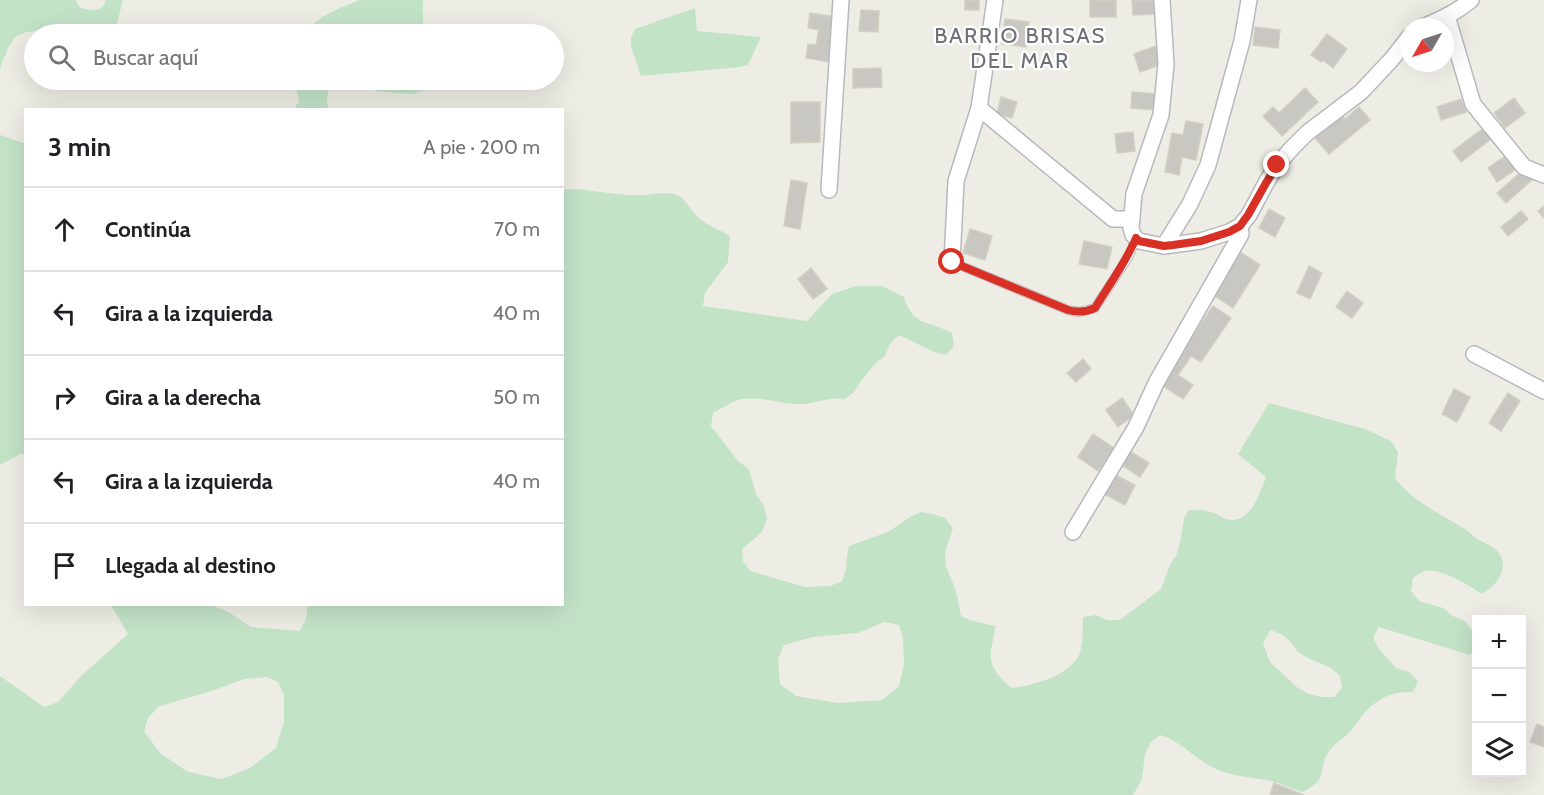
<!DOCTYPE html>
<html lang="es">
<head>
<meta charset="utf-8">
<style>
	body { margin:0; font-family:Cabin,sans-serif; background:#f6f6f6; color:#202124 }
	.controls { position:absolute; right:18px; bottom:18px; display:grid; overflow:hidden; border-radius:0px; box-shadow:0 6px 24px #0002 }
	.controls button { width:54px; height:54px; display:grid; place-items:center; padding:0; border:0; border-bottom:2px solid #e0e0e0; background:#fff; color:#202124; font:30px sans-serif }
	.compass { position:absolute; left:1400px; top:18px; width:54px; height:54px; border-radius:50%; background:#fff; box-shadow:0 6px 24px #0002; rotate:231deg }
	.stop { position:absolute; width:18px; height:18px; margin:-14px; border:4px solid #d93025; border-radius:50%; background:#fff }
	.stop.end { background:#d93025; border-color:#fff; box-shadow:0 2px 6px #0008 }
	.list { margin:0; padding:0; list-style:none }
	h2 { display:flex; justify-content:space-between; align-items:center; height:78px; margin:0; padding:0 24px; font-size:26px }
	h2 small { font-size:20px; font-weight:400; color:#757577 }
	.list li { display:grid; grid-template-columns:39px 1fr auto; gap:18px; align-items:center; box-sizing:border-box; height:84px; padding:0 24px; border-top:2px solid #e0e0e0 }
	.list b { display:block; font-size:22px; white-space:nowrap }
	.list em { font-size:20px; font-style:normal; color:#757577 }
	.icon { flex:none; width:33px; height:33px; fill:none; stroke:currentColor; stroke-width:2; stroke-linecap:round; stroke-linejoin:round }
	.map { position:relative; flex:none; width:1544px; height:795px; overflow:hidden }
	.search { position:absolute; background:#fff; box-shadow:0 6px 24px #0002; left:24px; top:24px; width:540px; height:66px; display:flex; align-items:center; gap:15px; box-sizing:border-box; padding:0 21px; border-radius:33px; color:#757577; font-size:22px }
	.panel { position:absolute; background:#fff; box-shadow:0 6px 24px #0002; left:24px; top:108px; width:540px; height:498px; border-radius:0px }
	.map>svg:first-child { display:block }
	.green { fill:#c3e3c7; fill-rule:evenodd }
	.building { fill:#c9c7c2; stroke:#d2cfc3; stroke-width:1.5 }
	.lines { fill:none; stroke-linecap:round; stroke-linejoin:round }
	.service-casing { stroke:#b7b9bd; stroke-width:10 }
	.minor-casing { stroke:#b7b9bd; stroke-width:18 }
	.service { stroke:#fff; stroke-width:8 }
	.minor { stroke:#fff; stroke-width:15 }
	.route { stroke:#d93025; stroke-width:8 }
	.labels { text-anchor:middle; dominant-baseline:central; stroke-width:4.5; stroke-linejoin:round; paint-order:stroke }
	.neighbourhood-label { font-size:22px; letter-spacing:1.5px; fill:#6e7176; stroke:#fff }
</style>
</head>
<body>
<div class="map">
<svg width="1544" height="795" viewBox="0 0 1544 795">
	<rect width="100%" height="100%" fill="#eeede5"/>
	<!-- green -->
	<g class="green">
		<path d="M0 0H76L77 3 81 8C93 10 101 14 106 0H123L117 23 111 34 85 32 55 34 39 31 26 32 15 37 8 48 0 68Z"/>
		<path d="M359 0H423V34H305C318 15 338 9 359 0Z"/>
		<path d="M695 8 697 31 761 37 748 65 740 67 641 76 631 46V38L635 29Z"/>
		<path d="M295 80H425V90L412 94 376 91 354 80H342L329 85 327 99 328 109H294L299 102Z"/>
		<path d="M0 135 26 144 25 454H20L0 465Z"/>
		<path d="M563 189C589 188 615 196 642 195 653 195 668 190 679 196 687 201 691 211 698 217 707 226 719 229 730 236L728 262 705 293 703 306 807 321 832 294 856 286H882L904 297C913 327 929 320 952 333L954 346 946 355 934 352 899 335 890 344 885 356 876 363 861 381 854 392 845 399C826 397 819 403 803 404 782 405 759 395 738 400 729 403 721 409 713 413L711 426 738 461 749 469 756 494 764 506 767 519 762 532 742 549 743 561 750 571 805 587 830 586 842 581C848 568 845 560 849 546L888 532 910 517 921 512 933 514 945 518 953 528 945 552 946 566 956 591 961 616 973 621 995 626C995 635 992 642 991 651 989 668 1000 678 1012 688 1034 685 1067 677 1079 655 1084 644 1082 629 1083 617L1096 615 1107 620H1120L1161 589 1170 565 1177 554 1180 542 1184 518 1189 510C1198 510 1205 509 1213 513 1218 514 1222 518 1226 519 1249 526 1260 494 1266 477L1238 454 1269 403 1365 429 1391 441 1398 452 1395 478C1411 501 1441 514 1465 529 1469 532 1472 535 1476 538 1483 543 1493 545 1499 553 1510 569 1496 586 1482 594 1468 585 1443 568 1425 571 1421 572 1416 576 1413 578L1411 591 1419 601 1443 608 1453 616 1465 621 1473 632 1476 646 1470 655 1379 627 1373 638 1379 649 1396 668 1409 672 1418 681 1413 692C1394 691 1380 697 1367 710 1360 717 1356 726 1350 732 1343 739 1334 744 1329 751 1316 771 1331 777 1303 792 1292 789 1283 784 1272 781 1252 777 1230 777 1212 767 1193 757 1180 741 1160 735L1151 742 1145 754 1142 779 1133 795H0V676L44 707 58 702 81 676 128 634 111 605H212L230 613 251 627 300 631 306 619 308 605 562 604ZM884 622 899 625 903 638 904 664 899 686 882 700 837 703 796 696 780 684 778 659 784 645 813 637 858 633ZM1270 630 1281 634 1291 642 1298 652 1308 658 1331 668 1340 676 1342 688 1334 697H1321L1309 694 1298 688 1270 662 1263 644ZM267 677 278 682 284 695V722L276 748 250 768 222 779 188 772 160 753 144 731 148 718 158 707 217 689 244 679Z"/>
	</g>
	<!-- building -->
	<g class="building">
		<rect x="965" y="0" width="14" height="10"/>
		<rect x="1090" y="0" width="26" height="17"/>
		<path d="M1132 0H1161L1162 14 1133 15Z"/>
		<path d="M861 10 879 11 878 32 859 31Z"/>
		<path d="M810 13 836 17 829 62 806 58 808 44 816 45 819 30 808 28Z"/>
		<path d="M1005 19 1029 22 1026 47 1002 44Z"/>
		<path d="M1255 27 1280 30 1278 48 1253 45Z"/>
		<path d="M1445 33 1457 54 1445 57Z"/>
		<path d="M1327 34 1347 49 1333 68 1323 60 1321 62 1311 55Z"/>
		<path d="M1159 45 1165 63 1140 72 1134 54Z"/>
		<path d="M881 68 882 87 853 88V69Z"/>
		<path d="M1305 88 1318 102 1282 136 1263 116 1273 107 1279 113Z"/>
		<path d="M1132 92 1158 94 1156 110 1131 108Z"/>
		<path d="M1001 97 1017 102 1012 118 997 114Z"/>
		<path d="M1514 98 1525 113 1505 128 1494 113Z"/>
		<path d="M1461 99 1466 112 1441 120 1437 107Z"/>
		<path d="M791 102H820V142L791 143Z"/>
		<path d="M1359 107 1370 120 1329 154 1313 136 1341 114 1345 119Z"/>
		<path d="M1186 121 1203 124 1196 160 1182 157 1179 175 1165 172 1172 133 1183 135Z"/>
		<path d="M1488 125 1496 135 1461 162 1453 151Z"/>
		<path d="M1133 132 1135 151 1117 153 1115 134Z"/>
		<path d="M1510 153 1519 167 1497 182 1488 168Z"/>
		<path d="M1523 170 1532 180 1506 203 1497 193Z"/>
		<path d="M791 180 807 183 800 229 784 226Z"/>
		<path d="M1544 206V218L1538 211Z"/>
		<path d="M1269 209 1285 218 1275 237 1259 228Z"/>
		<path d="M1521 211 1528 219 1508 236 1501 227Z"/>
		<path d="M970 229 992 236 985 260 963 253Z"/>
		<path d="M1084 241 1112 247 1107 269 1079 264Z"/>
		<path d="M1240 252 1260 265 1233 308 1213 295Z"/>
		<path d="M1309 266 1322 273 1310 299 1297 293Z"/>
		<path d="M811 268 827 289 813 299 798 279Z"/>
		<path d="M1347 291 1363 303 1352 318 1336 307Z"/>
		<path d="M1213 306 1231 318 1201 362 1191 356 1178 375 1193 385 1183 399 1160 384Z"/>
		<path d="M1083 359 1091 369 1076 382 1067 373Z"/>
		<path d="M1454 389 1470 397 1457 422 1442 414Z"/>
		<path d="M1508 393 1520 401 1501 431 1489 423Z"/>
		<path d="M1122 398 1134 415 1118 427 1106 410Z"/>
		<path d="M1093 434 1114 448 1098 471 1078 457Z"/>
		<path d="M1131 452 1149 463 1140 477 1122 465Z"/>
		<path d="M1114 474 1135 485 1125 505 1104 494Z"/>
		<path d="M1537 724 1544 727V747L1530 742Z"/>
		<path d="M1274 783 1304 795H1270Z"/>
	</g>
	<g class="lines">
		<defs>
			<path id="service" d="M952 262 1068 310 1079 312 1095 308 1129 256 1136 238"/>
			<g id="minor">
				<path d="M1162 0 1166 64 1161 115 1134 194 1131 228 1133 235 1139 241 1164 246 1201 241 1229 232 1240 226 1249 215 1266 183 1277 165 1292 148 1307 133 1361 92 1392 59 1409 37"/>
				<path d="M1447 16 1473 104 1524 167 1544 175"/>
				<path d="M1423 27C1441 19 1457 12 1471 0"/>
				<path d="M979 108 1113 219H1132"/>
				<path d="M829 190 841 0"/>
				<path d="M1164 246 1190 204 1208 165 1242 41 1249 0"/>
				<path d="M952 262 956 181 979 108 995 0"/>
				<path d="M1474 354 1544 391"/>
				<path d="M1073 532 1136 427 1156 383 1241 234 1240 226"/>
			</g>
		</defs>
		<!-- service casing -->
		<use href="#service" class="service-casing"/>
		<!-- minor casing -->
		<use href="#minor" class="minor-casing"/>
		<!-- service -->
		<use href="#service" class="service"/>
		<!-- minor -->
		<use href="#minor" class="minor"/>
	</g>
	<g class="lines">
		<!-- route -->
		<path class="route" d="M952 262 1068 310C1078 313 1086 312 1095 308 1109 285 1125 264 1136 238L1139 241 1164 246 1173 245 1201 241 1229 232 1240 226 1248 215 1266 183 1277 165"/>
	</g>
	<g class="labels">
		<!-- neighbourhood labels -->
		<g class="neighbourhood-label">
			<text x="1020" y="35">BARRIO BRISAS<tspan x="1020" dy="25">DEL MAR</tspan></text>
		</g>
	</g>
</svg>
<div class="controls">
<button>+</button>
<button>−</button>
<button><svg class="icon" aria-label="layers" viewBox="0 0 24 24"><path d="M12 4l9 5-9 5-9-5zM3 14l9 5 9-5"/></svg></button>
</div>
<svg class="compass" viewBox="-18 -18 36 36"><path d="M0-13l5 13h-10z" fill="#e53935"/><path d="M0 13l5-13h-10z" fill="#757577"/></svg>
<div class="stop" style="left:952px;top:262px"></div>
<div class="stop end" style="left:1277px;top:165px"></div>
<div class="search"><svg class="icon" aria-label="search" viewBox="0 0 24 24"><circle cx="10" cy="10" r="6"/><path d="M15 15l6 6"/></svg>Buscar aquí</div>
<section class="panel">
<h2>3 min<small>A pie · 200 m</small></h2>
<ul class="list">
<li><svg class="icon" aria-label="ahead" viewBox="0 0 24 24"><path d="M12 20V5M6 11l6-6 6 6"/></svg><div><b>Continúa</b></div><em>70 m</em></li>
<li><svg class="icon" aria-label="left" viewBox="0 0 24 24"><path d="M17 20v-9H6M10 6l-5 5 5 5"/></svg><div><b>Gira a la izquierda</b></div><em>40 m</em></li>
<li><svg class="icon" aria-label="right" viewBox="0 0 24 24"><path d="M7 20v-9h11M14 6l5 5-5 5"/></svg><div><b>Gira a la derecha</b></div><em>50 m</em></li>
<li><svg class="icon" aria-label="left" viewBox="0 0 24 24"><path d="M17 20v-9H6M10 6l-5 5 5 5"/></svg><div><b>Gira a la izquierda</b></div><em>40 m</em></li>
<li><svg class="icon" aria-label="arrive" viewBox="0 0 24 24"><path d="M6 21V4h12l-3 4 3 4H6"/></svg><div><b>Llegada al destino</b></div></li>
</ul>
</section>
</div>
</body>
</html>
